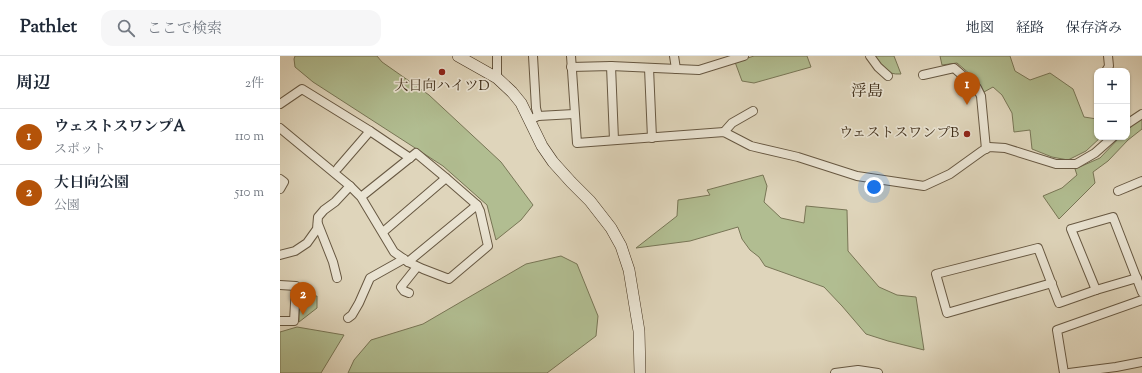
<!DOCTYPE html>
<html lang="ja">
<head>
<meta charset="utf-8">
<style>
	body { margin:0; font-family:"Sorts Mill Goudy","Noto Serif JP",serif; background:#f6f6f7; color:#1f2937 }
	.controls { position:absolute; right:12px; top:12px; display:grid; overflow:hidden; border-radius:8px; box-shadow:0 1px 3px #0004 }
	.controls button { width:36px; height:36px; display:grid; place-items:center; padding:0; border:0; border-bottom:1px solid #e0e1e3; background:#fff; color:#1f2937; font:20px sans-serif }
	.you { position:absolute; left:594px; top:131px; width:14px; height:14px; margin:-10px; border:3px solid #fff; border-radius:50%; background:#1a73e8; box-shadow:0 0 0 6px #1a73e833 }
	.badge { display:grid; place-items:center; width:26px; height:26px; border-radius:50%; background:#b45309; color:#fff; font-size:13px; font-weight:700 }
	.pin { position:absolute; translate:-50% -33px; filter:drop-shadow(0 1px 2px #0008) }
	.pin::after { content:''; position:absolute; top:21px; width:14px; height:12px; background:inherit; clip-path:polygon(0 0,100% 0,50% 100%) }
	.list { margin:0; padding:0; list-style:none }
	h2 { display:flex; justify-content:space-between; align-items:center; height:52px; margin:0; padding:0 16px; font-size:17px }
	h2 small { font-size:13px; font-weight:400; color:#747a83 }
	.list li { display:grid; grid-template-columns:26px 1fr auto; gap:12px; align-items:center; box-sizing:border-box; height:56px; padding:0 16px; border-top:1px solid #e0e1e3 }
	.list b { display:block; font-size:15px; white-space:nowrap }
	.list p { margin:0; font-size:13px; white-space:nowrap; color:#747a83 }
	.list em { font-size:13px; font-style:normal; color:#747a83 }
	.icon { flex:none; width:22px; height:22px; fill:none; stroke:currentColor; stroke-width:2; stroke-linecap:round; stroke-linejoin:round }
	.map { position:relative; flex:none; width:862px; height:317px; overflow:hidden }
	header { display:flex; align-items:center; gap:24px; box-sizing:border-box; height:56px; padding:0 20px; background:#fff; border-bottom:1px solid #e0e1e3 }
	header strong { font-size:19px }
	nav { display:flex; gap:22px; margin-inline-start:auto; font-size:14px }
	.search { width:280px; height:36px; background:#f6f6f7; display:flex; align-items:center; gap:10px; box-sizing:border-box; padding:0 14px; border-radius:12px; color:#747a83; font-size:15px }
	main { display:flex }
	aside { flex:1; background:#fff }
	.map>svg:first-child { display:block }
	.green { fill:#b1bd91; stroke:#787656 }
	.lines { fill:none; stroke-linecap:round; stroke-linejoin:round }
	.street-casing { stroke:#675842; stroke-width:10 }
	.secondary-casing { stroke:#3f2e1a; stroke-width:12 }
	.street { stroke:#eae4d3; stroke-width:8 }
	.secondary { stroke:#eae4d3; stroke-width:11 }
	.poi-dot { fill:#8f2418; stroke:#eae4d3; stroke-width:1.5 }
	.labels { text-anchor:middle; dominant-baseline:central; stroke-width:3.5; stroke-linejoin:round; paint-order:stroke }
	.poi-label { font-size:14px; fill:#3f2e1a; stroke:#eae4d3 }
	.quarter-label { font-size:16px; fill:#3f2e1a; stroke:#eae4d3 }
</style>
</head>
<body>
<header>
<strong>Pathlet</strong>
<div class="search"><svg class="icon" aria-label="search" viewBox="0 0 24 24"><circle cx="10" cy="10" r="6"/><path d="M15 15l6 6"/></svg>ここで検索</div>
<nav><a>地図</a><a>経路</a><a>保存済み</a></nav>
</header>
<main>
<aside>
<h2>周辺<small>2件</small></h2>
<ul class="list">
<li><span class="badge">1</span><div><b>ウェストスワンプA</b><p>スポット</p></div><em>110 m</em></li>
<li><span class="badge">2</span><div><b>大日向公園</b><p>公園</p></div><em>510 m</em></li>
</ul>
</aside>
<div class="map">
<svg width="862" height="317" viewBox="0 0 862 317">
	<rect width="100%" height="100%" fill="#dfd5bb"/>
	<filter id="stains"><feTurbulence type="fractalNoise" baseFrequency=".005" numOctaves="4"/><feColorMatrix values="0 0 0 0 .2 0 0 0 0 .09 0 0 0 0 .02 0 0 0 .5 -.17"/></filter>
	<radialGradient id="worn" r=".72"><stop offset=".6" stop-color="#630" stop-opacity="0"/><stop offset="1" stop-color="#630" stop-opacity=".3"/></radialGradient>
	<!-- green -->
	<g class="green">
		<path d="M15 0H97L102 6 149 39 221 106 253 149 241 164 216 184 207 149 163 110 33 26 15 11 14 3Z"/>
		<path d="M474 0H527L531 11 474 27 462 25 455 6Z"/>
		<path d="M593 0H614L621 18C605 19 602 11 593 0Z"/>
		<path d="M660 0H730L735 15 750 24 770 17 793 33 804 61 817 63V81H821L806 95 788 104 772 101 752 93 750 74 734 76 732 57 722 39 713 31 704 36 698 25 677 7 662 9Z"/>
		<path d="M862 63V73L848 84 828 105 813 116 815 127 779 163 763 140 782 132 797 119 795 113 820 102 840 81H847V73L853 67Z"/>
		<path d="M483 119 487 130 484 146 501 162 524 167 526 150 567 154 568 195 599 231 617 239 636 241 644 294 608 285 586 278 562 250 544 231 485 210 479 201 470 194 462 183 458 171 410 185 356 192 397 160 398 144 430 139 427 134Z"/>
		<path d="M281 200 297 208 318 260 316 280 267 317H68L74 304 91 284 143 268 246 208Z"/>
		<path d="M19 240H37V252L19 266Z"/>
		<path d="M17 271 64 279 41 317H0V276Z"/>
	</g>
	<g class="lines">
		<defs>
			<g id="street">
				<path d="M217 0V22"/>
				<path d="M253 0 256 52 258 60"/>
				<path d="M291 0 297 87 444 76 471 90 518 101 577 120 644 130 670 118 702 95 709 91 725 92 776 108H796L815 97 833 81"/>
				<path d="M394 0 396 13"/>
				<path d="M590 0 598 11 608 20"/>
				<path d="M331 10 334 84"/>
				<path d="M291 11 331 10 419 14 464 0"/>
				<path d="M369 12 372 82"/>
				<path d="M826 15 829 10 828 0"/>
				<path d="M643 19 674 12 697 32 701 40 706 93"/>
				<path d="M0 48 22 33 90 75 130 102"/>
				<path d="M254 62 258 60 294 58"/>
				<path d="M847 68 862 58"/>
				<path d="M0 72 70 130 81 141 114 196 128 206 143 213 169 223 208 190 200 155 197 149 166 122 136 97 81 141"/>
				<path d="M444 76 452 67 473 55"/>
				<path d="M58 112 90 75"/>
				<path d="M0 123 4 126 0 133"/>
				<path d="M838 135 862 125"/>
				<path d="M38 168 53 206 57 222"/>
				<path d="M103 176 166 122"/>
				<path d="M0 199 15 195 27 187 37 173 38 161 44 154 55 146 70 130"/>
				<path d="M128 206 197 149"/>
				<path d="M772 227 667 257 656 218 758 192 779 247 816 234 857 222"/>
				<path d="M0 229 16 230 14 265H0"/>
				<path d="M816 234 791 173 833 161 862 236"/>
				<path d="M129 237 124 235 121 231 137 211"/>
				<path d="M68 262 72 259 79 247 90 222 124 203"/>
				<path d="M555 317 578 314 598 317"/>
				<path d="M784 317 777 274 862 244"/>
				<path d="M789 317 836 311 862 306"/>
			</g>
			<path id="secondary" d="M178 0 217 22 232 36 241 47 262 90 273 106 291 126 310 145 331 172 341 190 349 214 359 275 360 317"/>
		</defs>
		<!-- street casing -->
		<use href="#street" class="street-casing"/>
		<!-- secondary casing -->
		<use href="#secondary" class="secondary-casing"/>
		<!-- street -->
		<use href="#street" class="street"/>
		<!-- secondary -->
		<use href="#secondary" class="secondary"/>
	</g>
	<!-- markers -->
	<g class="poi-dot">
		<circle cx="162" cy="16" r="4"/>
		<circle cx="687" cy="78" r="4"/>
	</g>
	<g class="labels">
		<!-- poi labels -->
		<g class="poi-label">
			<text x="162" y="31">大日向ハイツD</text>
			<text x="679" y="78" text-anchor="end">ウェストスワンプB</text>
		</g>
		<!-- quarter labels -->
		<g class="quarter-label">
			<text x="587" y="36">浮島</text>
		</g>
	</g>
	<rect width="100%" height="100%" filter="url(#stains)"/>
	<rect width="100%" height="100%" fill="url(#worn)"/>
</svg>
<div class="controls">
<button>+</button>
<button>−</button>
</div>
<div class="you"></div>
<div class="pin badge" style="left:687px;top:49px">1</div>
<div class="pin badge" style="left:23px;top:259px">2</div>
</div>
</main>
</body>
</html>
